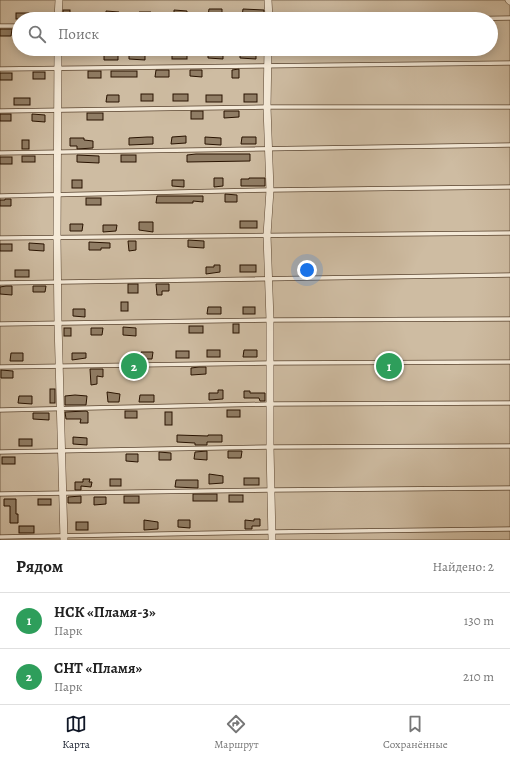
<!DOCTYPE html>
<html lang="ru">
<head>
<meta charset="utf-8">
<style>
	body { margin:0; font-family:Alegreya,serif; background:#f6f6f6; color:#222 }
	.you { position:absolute; left:307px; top:270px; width:14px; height:14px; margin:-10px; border:3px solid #fff; border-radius:50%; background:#1a73e8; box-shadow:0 0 0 6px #1a73e833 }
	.badge { display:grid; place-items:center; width:26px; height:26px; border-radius:50%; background:#111827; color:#fff; font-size:13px; font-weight:700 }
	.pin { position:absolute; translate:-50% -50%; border:2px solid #fff; box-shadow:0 1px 4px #0006 }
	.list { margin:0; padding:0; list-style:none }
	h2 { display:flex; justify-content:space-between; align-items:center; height:52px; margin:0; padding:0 16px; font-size:17px }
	h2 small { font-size:13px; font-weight:400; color:#767676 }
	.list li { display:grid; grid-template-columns:26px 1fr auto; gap:12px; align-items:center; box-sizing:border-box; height:56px; padding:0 16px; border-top:1px solid #e0e0e0 }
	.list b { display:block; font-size:15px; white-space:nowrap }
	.list p { margin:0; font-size:13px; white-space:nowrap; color:#767676 }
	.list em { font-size:13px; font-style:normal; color:#767676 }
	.icon { flex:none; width:22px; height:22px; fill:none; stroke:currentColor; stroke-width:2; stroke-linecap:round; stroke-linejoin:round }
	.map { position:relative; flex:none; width:510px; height:540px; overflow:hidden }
	.search { position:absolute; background:#fff; box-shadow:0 2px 10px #0003; left:12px; right:12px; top:12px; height:44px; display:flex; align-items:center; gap:10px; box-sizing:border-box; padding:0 14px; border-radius:22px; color:#767676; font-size:15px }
	.sheet { height:164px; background:#fff }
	nav { display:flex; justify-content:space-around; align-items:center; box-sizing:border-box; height:56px; border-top:1px solid #e0e0e0; background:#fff; font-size:11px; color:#767676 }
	nav a { display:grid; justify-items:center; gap:2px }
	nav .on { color:#111827 }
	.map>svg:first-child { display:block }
	.garden { fill:#cebca2; stroke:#7b6751; fill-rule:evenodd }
	.building { fill:#907d65; stroke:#281200 }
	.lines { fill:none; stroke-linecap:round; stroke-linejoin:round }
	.service-casing { stroke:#5a4531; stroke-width:5 }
	.minor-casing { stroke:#5a4531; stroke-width:8 }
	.service { stroke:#f5ead8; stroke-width:3.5 }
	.minor { stroke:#f5ead8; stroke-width:7 }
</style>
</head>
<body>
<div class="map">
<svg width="510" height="540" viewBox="0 0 510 540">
	<rect width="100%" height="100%" fill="#f0dfc3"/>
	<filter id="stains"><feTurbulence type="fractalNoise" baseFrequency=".005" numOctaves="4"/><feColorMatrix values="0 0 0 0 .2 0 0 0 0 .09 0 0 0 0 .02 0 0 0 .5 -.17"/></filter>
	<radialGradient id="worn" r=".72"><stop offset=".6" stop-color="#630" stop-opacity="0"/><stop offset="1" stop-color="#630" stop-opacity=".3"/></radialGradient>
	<!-- garden -->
	<path class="garden" d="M0 0H510V540H0ZM19 19H491V49H19Z"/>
	<!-- building -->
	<g class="building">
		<path d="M209 9H222V16H208Z"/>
		<path d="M243 9 264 10V17L242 16Z"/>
		<rect x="63" y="10" width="7" height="9"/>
		<path d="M174 10 187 11V18L174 17Z"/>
		<path d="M106 11 119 12V18H106Z"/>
		<path d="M139 12H151V18L139 19Z"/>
		<rect x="16" y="13" width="13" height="6"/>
		<path d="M0 29H12L11 36H0Z"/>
		<path d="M208 50 223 51V59L208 58Z"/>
		<path d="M240 51 256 52V59L240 58Z"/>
		<rect x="172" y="52" width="15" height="7"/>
		<path d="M104 53 118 54V60H104Z"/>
		<path d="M129 54H145V60L129 59Z"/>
		<path d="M239 69V78H232V70Z"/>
		<path d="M156 70H169V77H155Z"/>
		<path d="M190 70H202V77L190 76Z"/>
		<rect x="88" y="71" width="13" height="7"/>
		<rect x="111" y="71" width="26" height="6"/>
		<rect x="33" y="72" width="12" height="7"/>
		<rect x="0" y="73" width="12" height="7"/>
		<rect x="141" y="94" width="12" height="7"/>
		<rect x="173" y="94" width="15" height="7"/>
		<rect x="244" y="94" width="13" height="8"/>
		<path d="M107 95H119V102H106Z"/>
		<rect x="206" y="95" width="16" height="7"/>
		<rect x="14" y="98" width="16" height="7"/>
		<rect x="191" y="111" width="12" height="8"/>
		<path d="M224 111H239V117L224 118Z"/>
		<rect x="87" y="113" width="16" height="7"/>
		<rect x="0" y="114" width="11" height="7"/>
		<path d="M32 114 45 115V122L32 121Z"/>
		<path d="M186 136V143L171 144 172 137Z"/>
		<path d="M147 137H153V144L129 145V138Z"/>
		<path d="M205 137 221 138V145L205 144Z"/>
		<path d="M242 137H256V144H241Z"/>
		<path d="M70 138H84V140L93 141V148L77 149V146H70Z"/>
		<rect x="22" y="140" width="7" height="9"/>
		<path d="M196 154H250V161L187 162V155Z"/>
		<path d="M77 155 99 156V163L77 162Z"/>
		<rect x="121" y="155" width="15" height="7"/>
		<rect x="22" y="156" width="13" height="6"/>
		<rect x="0" y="157" width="12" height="7"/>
		<path d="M214 178H223V186L214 187Z"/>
		<path d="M249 178H265V186H241V179H249Z"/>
		<rect x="72" y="180" width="10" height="8"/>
		<path d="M172 180H184V187L172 186Z"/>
		<path d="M225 194 237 195V202H225Z"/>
		<path d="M157 196H203V202L193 201V203H156Z"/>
		<rect x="86" y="198" width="15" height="7"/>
		<path d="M5 199H11V206H0V200H5Z"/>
		<rect x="240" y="221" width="17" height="7"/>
		<path d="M139 222H153V232L139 230Z"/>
		<path d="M70 224H83L82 231H70Z"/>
		<path d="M103 225H117L116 231 103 232Z"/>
		<path d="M188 240 204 241V248L188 247Z"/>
		<path d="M128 241H136V250L129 251Z"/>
		<path d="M89 242 110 243V248H101V250H89Z"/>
		<path d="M29 243 44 244V251L29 250Z"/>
		<rect x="0" y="244" width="12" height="7"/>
		<path d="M214 265H220V272L206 274V267H214Z"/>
		<rect x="240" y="265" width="16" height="7"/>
		<rect x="15" y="270" width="14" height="7"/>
		<rect x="128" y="284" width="10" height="9"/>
		<path d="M156 284H169V291H162V295H157Z"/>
		<path d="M6 286H12V295L0 294V287Z"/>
		<path d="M33 286H46L45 292H33Z"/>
		<rect x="121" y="302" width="7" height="9"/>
		<path d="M208 307H221V314H207Z"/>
		<rect x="243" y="307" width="12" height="7"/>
		<path d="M73 309H85V317L73 316Z"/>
		<rect x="233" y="324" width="6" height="9"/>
		<rect x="189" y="326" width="14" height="7"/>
		<path d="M123 327 136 328V336L123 335Z"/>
		<rect x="64" y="328" width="7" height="8"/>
		<path d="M91 328H103L102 335H91Z"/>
		<rect x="207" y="350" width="13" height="7"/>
		<path d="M244 350H257V357H243Z"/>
		<rect x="176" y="351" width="13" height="7"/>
		<path d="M141 352H153L152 359H141Z"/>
		<path d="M11 353H23V361H10Z"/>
		<path d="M72 353H86V358L72 360Z"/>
		<path d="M199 367H206V374L191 375V368Z"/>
		<path d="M124 368 135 369V376L124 375Z"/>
		<path d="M90 369H103V377L97 376V384L91 385Z"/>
		<path d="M1 370 13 371V378H1Z"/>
		<rect x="50" y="389" width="5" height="14"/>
		<path d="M218 390H223V399L209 400V393H218Z"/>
		<path d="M244 391H250V393H265V401H260L259 398H244Z"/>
		<path d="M107 392 120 394 119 402H108Z"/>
		<path d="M75 395 87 396 86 405H65V396Z"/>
		<path d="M140 395H154V402H139Z"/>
		<path d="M19 396H32V404L18 403Z"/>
		<rect x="227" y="410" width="13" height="7"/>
		<path d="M86 411 88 412V423H80L81 419H66L65 412Z"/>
		<rect x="125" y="411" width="12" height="7"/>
		<rect x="165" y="412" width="7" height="13"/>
		<path d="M33 413H49V420L33 419Z"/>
		<path d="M177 435 208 436V435H222V442H207V445H195V443L177 442Z"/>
		<path d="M73 437 87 438V445L73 444Z"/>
		<rect x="19" y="439" width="13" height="7"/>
		<path d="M207 451V460L194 459 195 452Z"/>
		<path d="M228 451H242L241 458H228Z"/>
		<path d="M159 452 171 453V460H159Z"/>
		<path d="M126 454H138V462L126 461Z"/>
		<rect x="2" y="457" width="13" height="7"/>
		<path d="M209 474 223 476V483L209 484Z"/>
		<rect x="244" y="478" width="15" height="7"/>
		<path d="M83 479H90L89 482H92L91 487 81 486V490H75V482H83Z"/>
		<rect x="110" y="479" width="11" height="7"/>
		<path d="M176 480H198V488L175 487Z"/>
		<rect x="193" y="494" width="24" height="7"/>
		<rect x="229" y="495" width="14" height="7"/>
		<path d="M81 496V503H68V497Z"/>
		<rect x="124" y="496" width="15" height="7"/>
		<path d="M94 497H106V504L94 505Z"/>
		<path d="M4 499H16V514H18V523H10V506H4Z"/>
		<rect x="38" y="499" width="13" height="6"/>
		<path d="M254 519H260V526H252V529H245V520L254 521Z"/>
		<path d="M144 520 158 522V529L144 530Z"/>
		<path d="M178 520H190V528L178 527Z"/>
		<rect x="76" y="522" width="12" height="8"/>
		<rect x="19" y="526" width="15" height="7"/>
	</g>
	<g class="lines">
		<defs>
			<g id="service">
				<path d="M447 19 510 18"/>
				<path d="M0 26H19"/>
				<path d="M0 69 510 63"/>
				<path d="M0 111 267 107H510"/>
				<path d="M0 153 510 145"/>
				<path d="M0 196 270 190 510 187"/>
				<path d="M0 238 510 233"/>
				<path d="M0 283 510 275"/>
				<path d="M0 324 270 320 510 319"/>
				<path d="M0 367 271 363 510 362"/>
				<path d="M0 410 271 404 510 403"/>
				<path d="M0 452 270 447 510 446"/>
				<path d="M0 494 271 490 510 488"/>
				<path d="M0 537 271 532 510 529"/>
			</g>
			<g id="minor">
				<path d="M268 0 269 19"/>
				<path d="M509 0 510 1"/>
				<path d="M58 19 59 0"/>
				<path d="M58 49 57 237 58 323 64 540"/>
				<path d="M268 49 267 107 270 190 267 235 270 320V447L272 540"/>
			</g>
		</defs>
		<!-- service casing -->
		<use href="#service" class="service-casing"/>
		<!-- minor casing -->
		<use href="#minor" class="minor-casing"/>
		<!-- service -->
		<use href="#service" class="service"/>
		<!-- minor -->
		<use href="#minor" class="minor"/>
	</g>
	<rect width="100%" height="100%" filter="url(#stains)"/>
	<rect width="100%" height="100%" fill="url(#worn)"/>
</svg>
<div class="you"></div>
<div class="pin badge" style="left:389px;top:366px;background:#2e9e5b">1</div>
<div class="pin badge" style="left:134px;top:366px;background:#2e9e5b">2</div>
<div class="search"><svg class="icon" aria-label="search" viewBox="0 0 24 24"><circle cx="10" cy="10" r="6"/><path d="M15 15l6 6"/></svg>Поиск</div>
</div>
<section class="sheet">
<h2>Рядом<small>Найдено: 2</small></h2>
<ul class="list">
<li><span class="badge" style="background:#2e9e5b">1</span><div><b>НСК «Пламя-3»</b><p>Парк</p></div><em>130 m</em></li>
<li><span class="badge" style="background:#2e9e5b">2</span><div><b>СНТ «Пламя»</b><p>Парк</p></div><em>210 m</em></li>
</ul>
</section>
<nav>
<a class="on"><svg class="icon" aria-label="map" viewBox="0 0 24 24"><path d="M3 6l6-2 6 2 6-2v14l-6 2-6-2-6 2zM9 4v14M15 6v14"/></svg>Карта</a>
<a><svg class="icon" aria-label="directions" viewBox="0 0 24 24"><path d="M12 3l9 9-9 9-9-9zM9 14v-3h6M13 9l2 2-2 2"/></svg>Маршрут</a>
<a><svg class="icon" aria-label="saved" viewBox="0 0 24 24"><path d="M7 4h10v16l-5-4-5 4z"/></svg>Сохранённые</a>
</nav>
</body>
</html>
